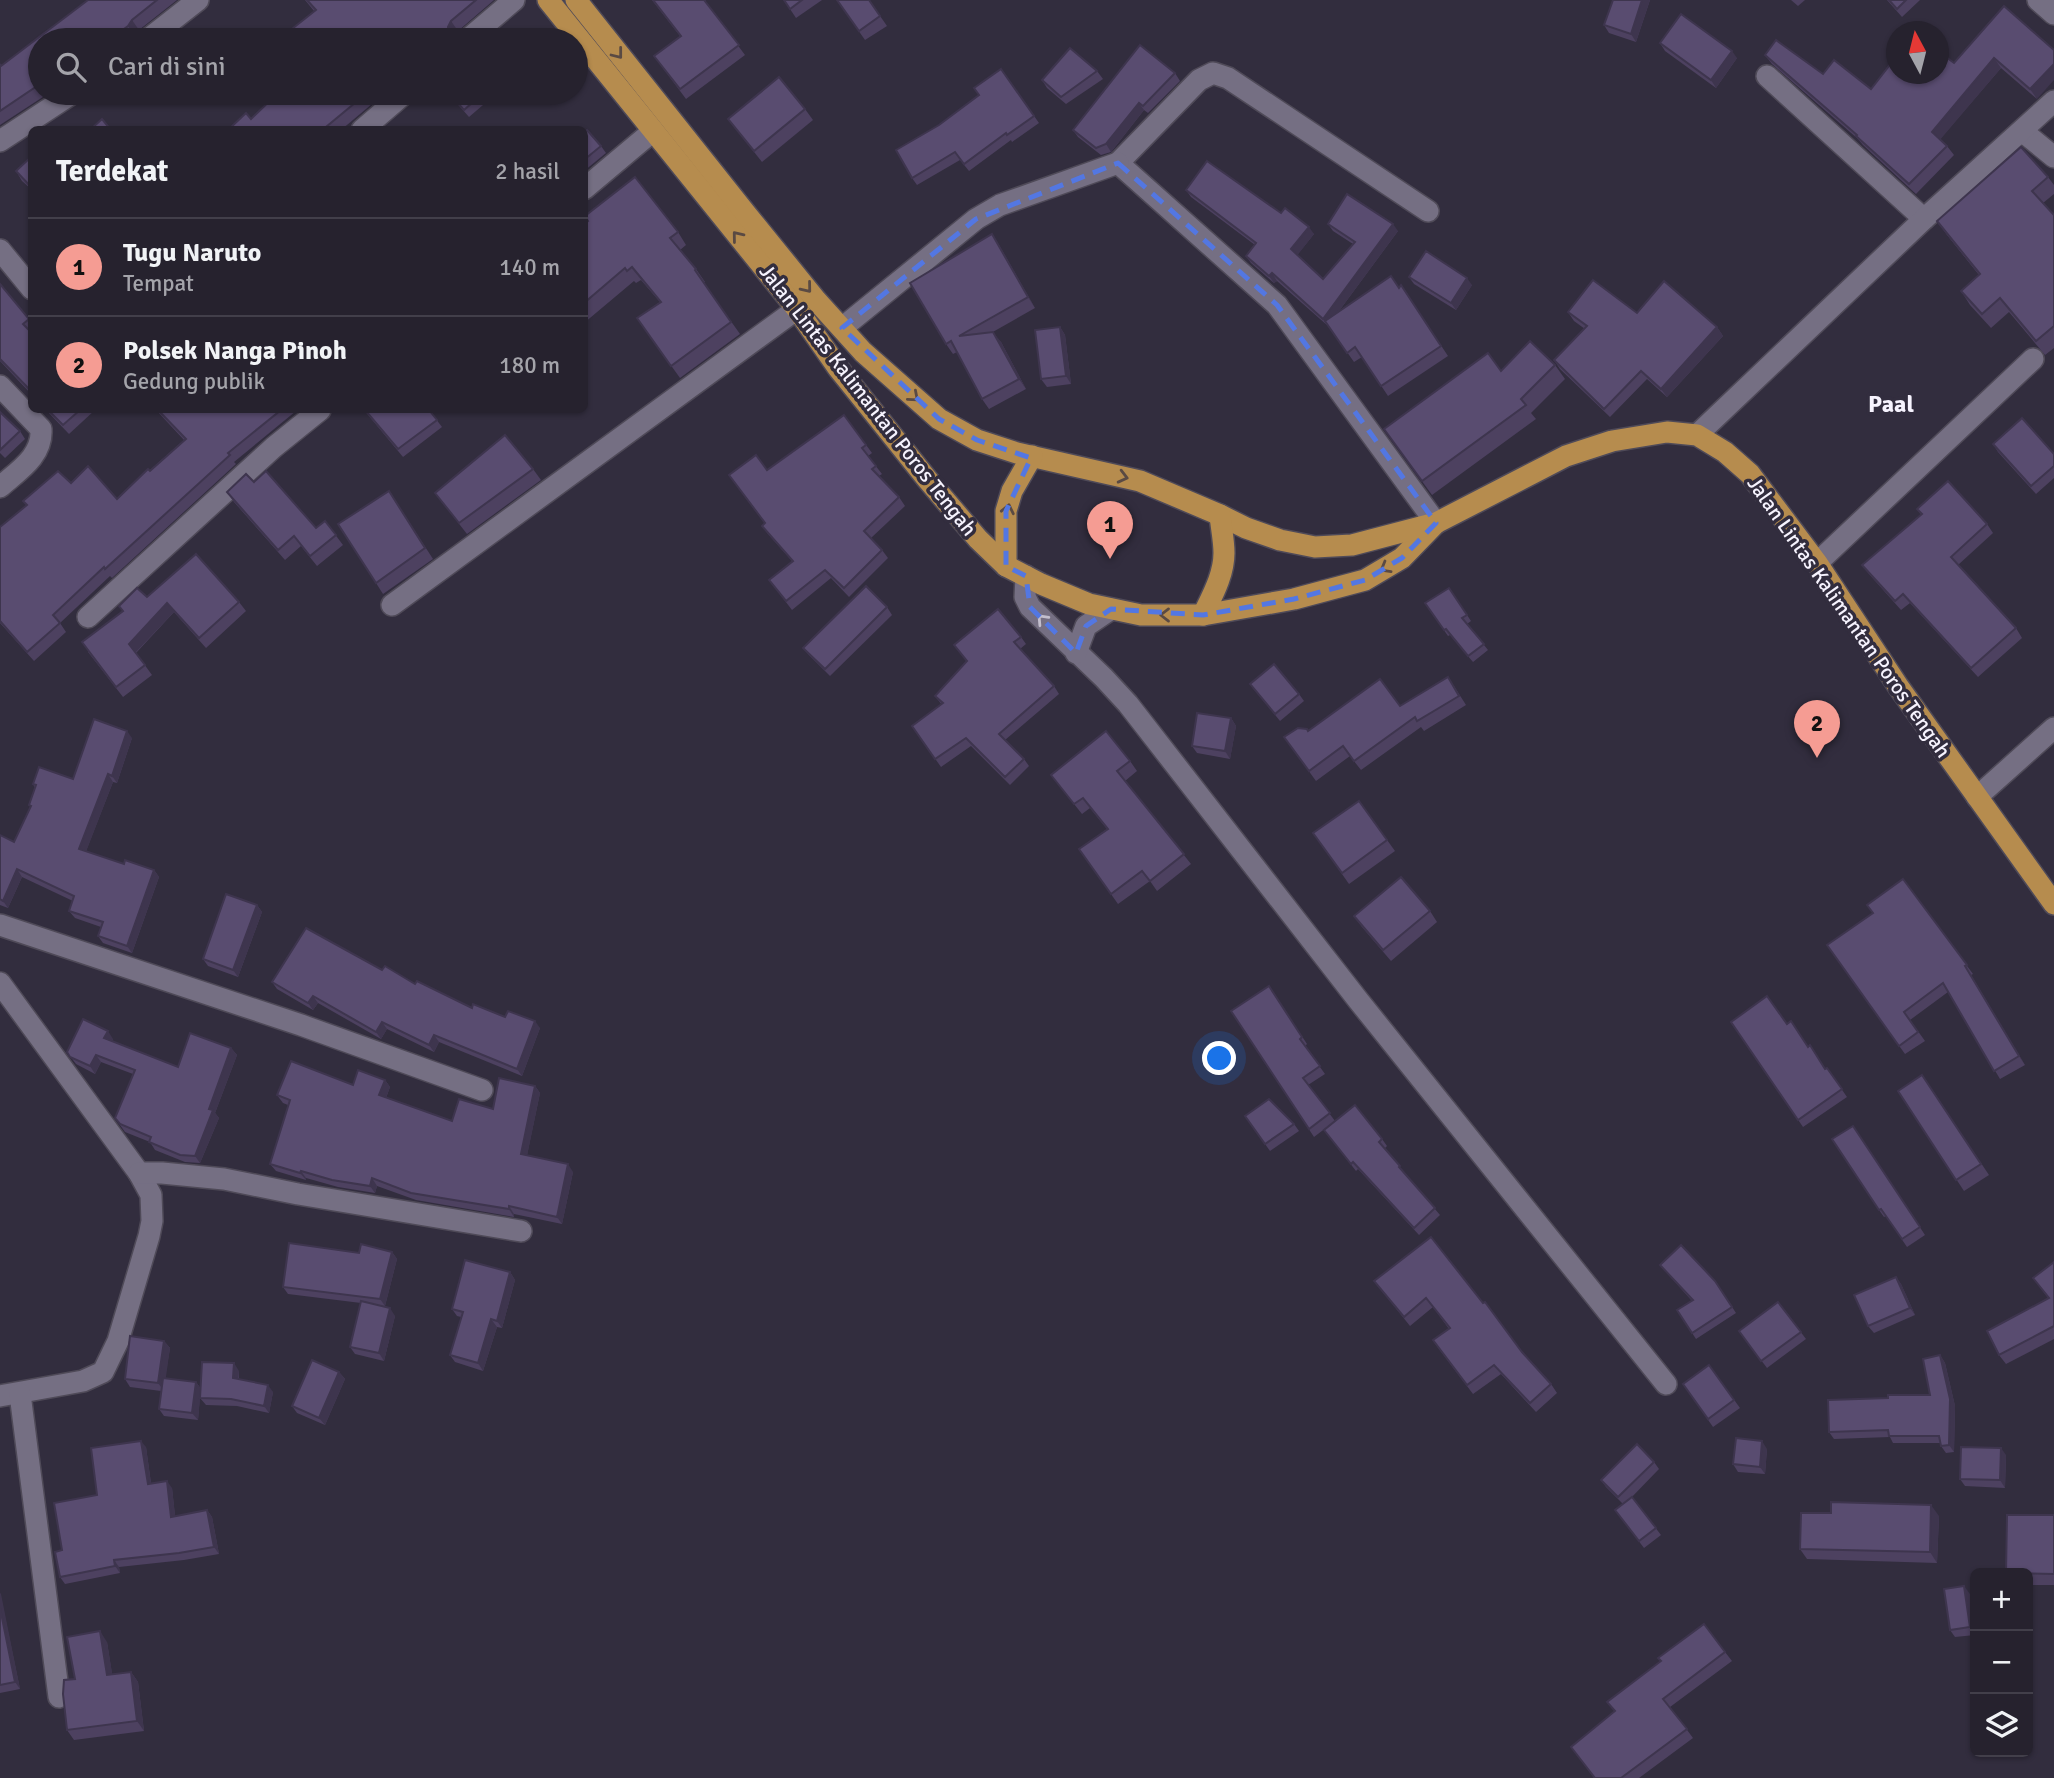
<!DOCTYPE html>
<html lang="id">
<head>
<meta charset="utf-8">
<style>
	body { margin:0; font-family:Signika,sans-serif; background:#322f3a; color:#f1f3f6 }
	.controls { position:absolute; right:21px; bottom:21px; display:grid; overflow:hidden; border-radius:10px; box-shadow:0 2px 5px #0004 }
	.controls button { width:63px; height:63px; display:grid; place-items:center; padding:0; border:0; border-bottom:2px solid #423f4a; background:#26222e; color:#f1f3f6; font:35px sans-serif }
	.compass { position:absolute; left:1886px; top:21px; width:63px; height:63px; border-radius:50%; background:#26222e; box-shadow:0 2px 5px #0004; rotate:353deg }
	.you { position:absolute; left:1220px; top:1059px; width:24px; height:24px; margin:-18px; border:5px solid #fff; border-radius:50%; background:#1a73e8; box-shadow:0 0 0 10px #1a73e833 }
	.badge { display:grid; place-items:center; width:46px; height:46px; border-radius:50%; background:#f59c93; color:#111; font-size:23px; font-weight:700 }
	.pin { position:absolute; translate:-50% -58px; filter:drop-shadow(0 2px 4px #0008) }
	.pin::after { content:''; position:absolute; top:37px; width:24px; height:21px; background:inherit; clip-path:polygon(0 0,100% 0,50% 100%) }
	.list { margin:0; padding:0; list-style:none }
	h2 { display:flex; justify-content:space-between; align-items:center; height:91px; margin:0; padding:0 28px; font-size:30px }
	h2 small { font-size:23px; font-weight:400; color:#a4a4aa }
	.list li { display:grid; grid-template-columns:46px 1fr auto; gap:21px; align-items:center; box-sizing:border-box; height:98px; padding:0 28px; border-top:2px solid #423f4a }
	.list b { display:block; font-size:26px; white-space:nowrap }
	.list p { margin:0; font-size:23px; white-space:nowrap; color:#a4a4aa }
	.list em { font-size:23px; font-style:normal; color:#a4a4aa }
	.icon { flex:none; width:38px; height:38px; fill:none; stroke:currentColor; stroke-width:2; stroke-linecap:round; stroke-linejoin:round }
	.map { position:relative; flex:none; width:2054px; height:1778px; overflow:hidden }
	.search { position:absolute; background:#26222e; box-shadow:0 2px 5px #0004; left:28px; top:28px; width:560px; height:77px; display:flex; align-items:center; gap:18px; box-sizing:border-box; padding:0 24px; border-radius:38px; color:#a4a4aa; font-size:26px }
	.panel { position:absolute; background:#26222e; box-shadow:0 2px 5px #0004; left:28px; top:126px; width:560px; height:287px; border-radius:10px }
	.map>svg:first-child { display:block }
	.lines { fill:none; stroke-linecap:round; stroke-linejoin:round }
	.minor-casing { stroke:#4f4a58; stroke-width:24 }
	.major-casing { stroke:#4f4a58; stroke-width:24 }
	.minor { stroke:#756f83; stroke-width:21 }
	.major { stroke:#b68c4e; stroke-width:21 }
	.wall { fill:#4d4160 }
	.shaded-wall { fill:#3e354e }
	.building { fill:#594c70; stroke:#3e354e; stroke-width:2 }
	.oneway { stroke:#5a4a43 }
	.oneway2 { stroke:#c2becd }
	.marked { fill:none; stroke:#5377e2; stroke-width:5; stroke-dasharray:14 9; stroke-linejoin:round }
	.labels { text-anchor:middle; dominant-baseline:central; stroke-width:7; stroke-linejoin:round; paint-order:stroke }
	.street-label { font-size:21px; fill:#f6f3fe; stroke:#322d3e }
	.quarter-label { font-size:24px; font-weight:bold; fill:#f6f3fe; stroke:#322d3e }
</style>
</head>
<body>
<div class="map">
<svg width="2054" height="1778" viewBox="0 0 2054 1778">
	<rect width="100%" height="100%" fill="#322d3e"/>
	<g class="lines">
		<defs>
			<g id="minor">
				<path d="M2038 0 2054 14"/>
				<path d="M147 40 198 0"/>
				<path d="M467 40 514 0"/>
				<path d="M1767 76 1924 219"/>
				<path d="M362 130 405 93"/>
				<path d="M2022 131 2054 157"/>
				<path d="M0 141 73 93"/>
				<path d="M584 189 653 131"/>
				<path d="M1428 211 1228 78 1213 73 1199 80 1118 163 1277 305 1436 523"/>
				<path d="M0 250 32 289"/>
				<path d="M842 328 976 219 1000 205 1118 163"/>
				<path d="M0 386 41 429C43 456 18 471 0 487"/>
				<path d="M1697 435 1924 219 2054 101"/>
				<path d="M1817 563 2033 359"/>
				<path d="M1026 576 1025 597 1030 607 1104 678 1128 704 1358 1000 1666 1384"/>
				<path d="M392 605 797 309"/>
				<path d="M88 617 274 447 320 410"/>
				<path d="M1076 653 1086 626 1111 609"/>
				<path d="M1977 797 2054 728"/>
				<path d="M0 925 301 1025 482 1090"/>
				<path d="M0 983 139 1173 151 1195 152 1221 149 1236 118 1341 103 1372 83 1381 0 1396"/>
				<path d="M139 1173H162L224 1179 298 1194 521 1231"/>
				<path d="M20 1394 59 1697"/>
			</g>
			<g id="major">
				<path d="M548 0 797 309 838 368 927 479 978 539 1006 566 1041 584 1089 604 1141 615H1203L1294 599 1365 580 1402 558 1435 524"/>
				<path d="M576 0 747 215 816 300 863 352 939 419 977 440 1017 453 1140 481 1220 515 1246 528 1280 540 1315 547 1352 545 1436 523 1566 456 1612 441 1667 432 1697 435 1725 452 1750 474 1817 563 1898 686 2054 904"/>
				<path d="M1006 566V511L1012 491 1032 456"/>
				<path d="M1203 615C1212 596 1224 575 1224 553 1224 540 1221 527 1220 515"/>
			</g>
		</defs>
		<!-- minor casing -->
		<use href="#minor" class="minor-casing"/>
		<!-- major casing -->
		<use href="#major" class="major-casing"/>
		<!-- minor -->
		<use href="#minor" class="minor"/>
		<!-- major -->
		<use href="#major" class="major"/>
	</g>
	<!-- wall -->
	<g class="wall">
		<path d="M88 0H177L139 30 135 36 129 40H40V93H49L0 125V64L1 66Z"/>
		<path d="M305 0H494L458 31 454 36 455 40H278L314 11Z"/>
		<path d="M652 0H706L705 1 745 55 686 99 654 56 680 36Z"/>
		<path d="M784 0H822L796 18Z"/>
		<path d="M837 0H869L887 26 865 40Z"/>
		<path d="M1613 0H1650L1636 42 1609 33 1604 25Z"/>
		<path d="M1791 0H1805L1798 6Z"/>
		<path d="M1887 0H1920L1902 17Z"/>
		<path d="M2004 6 2037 99 2001 68 1940 139 1947 146 1954 155 1916 194 1863 145 1858 139 1772 64 1765 55 1871 89 1954 63Z"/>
		<path d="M1660 43 1737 58 1716 88 1665 51Z"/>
		<path d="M1001 69 1039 123 1012 142 1011 140 969 171 960 160 917 185 912 178 939 125 979 95Z"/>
		<path d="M1097 71 1103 79 1066 104 1047 88 1042 80Z"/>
		<path d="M1175 73 1180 81 1148 113 1144 110 1111 152 1101 155 1078 137 1073 130Z"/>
		<path d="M278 93H385L341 130H228L251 119Z"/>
		<path d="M448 93H497L469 117Z"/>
		<path d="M805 109 813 120 762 162 728 119Z"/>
		<path d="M584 132 601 146 606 153 584 171Z"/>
		<path d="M32 156V190L22 181 16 171Z"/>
		<path d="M2048 177 2054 185V194L2043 203 2054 215V348L2045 355 2009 312 1991 328 1970 305 1961 291 1979 275 1947 235 1937 221Z"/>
		<path d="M1186 190 1281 213 1314 234 1297 255 1323 279 1353 244 1333 231 1328 224 1398 231 1339 311 1399 288 1401 285 1448 356 1388 396 1362 357 1354 362 1328 325V326L1277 281 1274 283 1251 263 1246 256 1255 245 1191 197Z"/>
		<path d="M584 224 678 232 686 245 680 250 696 269 705 282H703L740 334 680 378 637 318 660 302 641 280 636 283 634 281 584 323Z"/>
		<path d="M992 234 999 245 1035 308 991 333 1001 342 1026 389 989 409 982 399 957 352 953 354 946 344Z"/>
		<path d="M1409 277 1472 285 1456 310 1414 284Z"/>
		<path d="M0 284 32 323V331L30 332 32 333V395L0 361Z"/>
		<path d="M1568 312 1637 313 1717 327 1723 336 1667 397 1647 379 1610 417 1560 369 1554 360 1585 329 1574 321Z"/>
		<path d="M1060 327 1065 335 1071 384 1047 387 1041 379Z"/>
		<path d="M1555 365 1565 379 1531 413 1536 419 1432 495 1384 429 1501 371Z"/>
		<path d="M46 410H95L69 434Z"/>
		<path d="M156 410H295L296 411 234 462 236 464 112 578 110 576 60 623 66 632 34 661 0 623V527L27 506 23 501 71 483 117 499 184 440Z"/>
		<path d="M364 410H429L442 427 403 457Z"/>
		<path d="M0 412 20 431 25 439 5 458 0 453Z"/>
		<path d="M844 415 872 453 868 456 882 474 879 476 899 497 905 506 871 538 882 550 888 558 849 597 831 578 792 610 769 580 792 561 768 534 762 526 765 523 767 470Z"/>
		<path d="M1993 444 2054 454V478L2036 494 1998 452Z"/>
		<path d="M533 469 541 480 467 534 435 493Z"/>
		<path d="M254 482 316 528 325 521 343 545 317 566 301 546 285 560 234 502 227 492Z"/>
		<path d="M389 491 433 559 383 594 376 583Z"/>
		<path d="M1917 509 1987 524 1993 533 1958 565 2016 628 2022 638 1978 677 1910 603 1901 610 1869 574 1862 565 1921 515Z"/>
		<path d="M1449 588 1471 621 1467 624 1488 650 1473 662 1450 635 1448 636 1425 603Z"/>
		<path d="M147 597 239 602 246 611 206 648 174 612 136 653 152 675 123 697 88 652 123 611 119 606Z"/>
		<path d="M887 607 892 615 830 676 809 655 803 648Z"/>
		<path d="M1021 637 1026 644 1020 649 1054 686 1059 694 1005 740 1024 759 1029 766 1010 785 971 746 941 767 912 726 942 705 935 696 967 661 954 645Z"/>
		<path d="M1250 684 1299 694 1304 701 1280 721Z"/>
		<path d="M1454 686 1466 705 1424 731 1421 727 1361 770 1350 756 1316 781 1284 737 1400 706Z"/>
		<path d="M1231 718 1236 726 1230 759 1197 753 1192 746Z"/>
		<path d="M132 738 117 783 113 782 86 851 124 864 154 870 159 877 132 953 103 943 98 936 101 927 75 918 69 911 73 901 22 877 8 908 0 905V835L14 842 31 808 29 805 35 788 33 784 73 779Z"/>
		<path d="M1130 761 1137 771 1125 781 1191 864 1157 891 1150 881 1118 904 1079 849 1107 829 1090 808 1082 814 1051 775Z"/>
		<path d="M1359 801 1395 851 1349 884 1313 833Z"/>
		<path d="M1903 879 1973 974 1971 975 2025 1065 2000 1079 1948 992 1910 1020 1925 1041 1905 1054 1827 945 1873 913Z"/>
		<path d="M257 905 262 912 238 977 208 966 203 959Z"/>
		<path d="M1430 911 1437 922 1391 961 1362 927 1354 916Z"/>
		<path d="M382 970 472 1008 540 1028 522 1076 439 1042 434 1052 387 1029 381 1039 318 1003 313 1010 277 989 272 982Z"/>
		<path d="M1269 986 1307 1044 1305 1046 1325 1074 1308 1085 1335 1121 1314 1137 1231 1011Z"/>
		<path d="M1731 1022 1787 1024 1808 1047 1826 1069 1827 1068 1847 1097 1803 1127Z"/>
		<path d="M113 1039 112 1041 178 1067 231 1048 237 1055 215 1113 219 1118 200 1163 185 1162 155 1150 150 1142 125 1132 115 1118 133 1074 101 1062 95 1074 76 1064 67 1052Z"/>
		<path d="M1922 1075 1989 1175 1964 1191 1898 1091Z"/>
		<path d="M385 1080 390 1087 386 1098 452 1121 493 1109 535 1086 540 1093 527 1155 573 1172 562 1224 514 1214V1217L416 1200 377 1186 375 1193 338 1187 306 1178V1180L276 1171 270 1164 288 1105 283 1103 277 1095Z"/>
		<path d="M1245 1116 1294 1124 1299 1131 1270 1151Z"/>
		<path d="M1853 1126 1925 1235 1907 1247 1886 1216 1884 1217 1879 1210Z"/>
		<path d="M1324 1130 1382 1139 1387 1146 1384 1149 1440 1215 1419 1235 1358 1169 1356 1171Z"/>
		<path d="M1431 1237 1522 1352 1551 1384 1557 1393 1536 1412 1501 1374 1473 1394 1433 1341 1449 1329 1433 1307 1410 1326 1374 1281Z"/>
		<path d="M392 1252 397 1259 385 1306H379L395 1316 384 1361 355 1354 350 1347 361 1303 288 1294 283 1287 359 1253Z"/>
		<path d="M2054 1262V1339L2006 1364 1999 1355 2048 1298 2033 1278Z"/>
		<path d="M1660 1265 1715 1281 1736 1313 1696 1339 1677 1310 1692 1301Z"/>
		<path d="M510 1272 515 1280 502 1328 497 1327 483 1371 455 1362 450 1355 461 1317 457 1316 452 1309Z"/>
		<path d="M1896 1277 1901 1284 1915 1315 1874 1333 1868 1326Z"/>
		<path d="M1778 1302 1806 1339 1767 1368 1739 1331Z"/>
		<path d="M164 1341 170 1348 165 1378 196 1382 201 1389 239 1371V1379L273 1392 269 1413 237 1406 206 1405 200 1398V1395L198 1420 164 1416 159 1409 161 1391 130 1387 125 1379Z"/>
		<path d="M1940 1355 1945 1363 1955 1406 1954 1452 1946 1453 1941 1446 1940 1443H1893L1890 1437 1834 1439 1829 1432 1888 1398 1930 1395Z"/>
		<path d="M1709 1365 1740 1408 1713 1427 1683 1384Z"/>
		<path d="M339 1372 345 1379 325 1425 297 1413 292 1406Z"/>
		<path d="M146 1447 151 1483 172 1488 175 1516 207 1510 212 1517 219 1554 184 1560 119 1567 120 1573 65 1584 60 1577 62 1550 97 1495Z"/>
		<path d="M1767 1449 1765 1474 1738 1472 1733 1464Z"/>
		<path d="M2006 1455 2005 1488 1965 1486 1960 1479Z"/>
		<path d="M1654 1462 1659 1469 1628 1501 1632 1497 1661 1535 1644 1548 1615 1510 1623 1504 1606 1487 1601 1480Z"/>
		<path d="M2054 1515V1585H2028V1573Z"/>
		<path d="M1939 1516 1937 1563 1807 1559 1800 1549Z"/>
		<path d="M0 1593 20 1689 0 1693Z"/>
		<path d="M1970 1594 1975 1635 1955 1637 1950 1630Z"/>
		<path d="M107 1642 112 1674 131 1672 138 1682 144 1731 74 1740 67 1730 75 1679Z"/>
		<path d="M1725 1652 1732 1661 1670 1707 1693 1738 1639 1778H1594L1571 1747Z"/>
	</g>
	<!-- shaded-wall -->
	<g class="shaded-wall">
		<path d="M1642 0H1650L1636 42 1631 34Z"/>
		<path d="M132 20 139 30 135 36 128 26Z"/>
		<path d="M451 21 458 31 454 36 455 40H452L449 37 448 27Z"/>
		<path d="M1732 51 1737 58 1716 88 1711 80Z"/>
		<path d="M1994 58 2001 68 1939 141 1932 132Z"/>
		<path d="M2054 64V80L2037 99 2030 89Z"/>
		<path d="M1139 103 1144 110 1111 152 1106 144Z"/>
		<path d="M1393 224 1398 231 1328 326 1323 319Z"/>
		<path d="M1309 227 1314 234 1296 257 1291 249Z"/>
		<path d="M992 234 999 245 1035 308 1028 297Z"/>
		<path d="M1272 273 1277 281 1274 283 1269 276Z"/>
		<path d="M1467 278 1472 285 1456 310 1451 303Z"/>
		<path d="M1060 327 1065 335 1071 384 1066 376Z"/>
		<path d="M1717 327 1723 336 1667 397 1661 389Z"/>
		<path d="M993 332 1001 342 1026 389 1019 379Z"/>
		<path d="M167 603 174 612 135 653 129 644Z"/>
		<path d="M1231 718 1236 726 1230 759 1225 751Z"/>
		<path d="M127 731 132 738 117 783 112 776Z"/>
		<path d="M108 774 113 782 84 857 79 849Z"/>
		<path d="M17 869 22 877 8 908 3 901Z"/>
		<path d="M154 870 159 877 132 953 127 946Z"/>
		<path d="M257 905 262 912 238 977 233 970Z"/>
		<path d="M1965 966 1971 975 2025 1065 2019 1056Z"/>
		<path d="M313 996 318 1003 313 1010 308 1003Z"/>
		<path d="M535 1021 540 1028 522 1076 517 1069Z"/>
		<path d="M382 1022 387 1029 381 1039 376 1032Z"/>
		<path d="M108 1031 113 1039 109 1046 104 1038Z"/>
		<path d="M434 1035 439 1042 434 1052 429 1045Z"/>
		<path d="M231 1048 237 1055 215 1113 219 1118 200 1163 195 1156 209 1109Z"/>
		<path d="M96 1055 101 1062 95 1074 90 1066Z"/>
		<path d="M385 1080 390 1087 384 1103 379 1095Z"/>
		<path d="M535 1086 540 1093 526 1161 521 1154Z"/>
		<path d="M568 1164 573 1172 562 1224 557 1217Z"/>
		<path d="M301 1171 306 1178V1180L300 1173Z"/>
		<path d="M372 1178 377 1186 375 1193 370 1186Z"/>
		<path d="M509 1206 514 1214V1217L509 1209Z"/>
		<path d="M392 1252 397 1259 385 1306 380 1299Z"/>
		<path d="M510 1272 515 1280 502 1328 497 1321Z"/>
		<path d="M1896 1277 1901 1284 1915 1315 1910 1308Z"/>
		<path d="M390 1308 395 1316 384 1361 379 1353Z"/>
		<path d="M491 1319 497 1327 483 1371 478 1363Z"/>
		<path d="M164 1341 170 1348 164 1391 158 1383Z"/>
		<path d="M1940 1355 1945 1363 1955 1406 1954 1452 1949 1445Z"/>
		<path d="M234 1363 239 1371 238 1385 233 1378Z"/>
		<path d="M339 1372 345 1379 325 1425 319 1418Z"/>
		<path d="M196 1382 201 1389 198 1420 192 1413Z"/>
		<path d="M268 1385 273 1392 269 1413 264 1406Z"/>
		<path d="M141 1441 146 1447 152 1491 148 1484Z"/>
		<path d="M1762 1441 1767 1449 1765 1474 1760 1467Z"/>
		<path d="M2001 1448 2006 1455 2005 1488 2000 1480Z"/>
		<path d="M167 1481 172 1488 176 1524 171 1517Z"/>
		<path d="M1931 1505 1939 1516 1937 1563 1930 1552Z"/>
		<path d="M207 1510 212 1517 219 1554 214 1547Z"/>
		<path d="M114 1560 119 1567 120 1573 115 1566Z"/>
		<path d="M1964 1586 1970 1594 1975 1634 1970 1627Z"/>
		<path d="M0 1593 1 1594 20 1689 15 1682 0 1608Z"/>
		<path d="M100 1631 107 1642 114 1685 107 1675Z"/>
		<path d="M131 1672 138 1682 144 1731 137 1721Z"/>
	</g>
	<!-- building -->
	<g class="building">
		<path d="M88 0H157L132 20 128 26 109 40H40V84L0 111V64L1 66Z"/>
		<path d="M307 0H476L451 21 448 27 449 37 446 40H438L436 38 433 40H278L316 10Z"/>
		<path d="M653 0H704L739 45 680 89 654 56 681 36Z"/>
		<path d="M784 0H802L790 9Z"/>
		<path d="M837 0H869L880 16 859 31Z"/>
		<path d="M1613 0H1642L1631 34 1604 25Z"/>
		<path d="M1889 0H1906L1897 9Z"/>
		<path d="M2004 6 2054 50V64L2030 89 1994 58 1932 132 1947 146 1909 184 1856 136 1857 135 1765 55 1776 40 1823 74 1834 60 1871 89 1896 57V74H1938V51L1954 63Z"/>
		<path d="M1681 14 1732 51 1711 80 1660 43Z"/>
		<path d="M1140 45 1175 73 1143 106 1139 103 1106 144 1096 148 1073 130Z"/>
		<path d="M1070 48 1097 71 1061 97 1042 80Z"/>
		<path d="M1001 69 1034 116 1007 135 1006 133 964 164 955 152 912 178 896 150 939 125 979 95 974 88Z"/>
		<path d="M779 77 805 109 754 151 728 119Z"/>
		<path d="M278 93H367L326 127 328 130H228L246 113 251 119Z"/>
		<path d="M449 93H483L464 110Z"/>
		<path d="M102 119 111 130H90Z"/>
		<path d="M587 130 601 146 584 160V132Z"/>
		<path d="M2021 147 2048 177 2032 191 2054 215V326L2036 341 2000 298 1982 314 1961 291 1980 274 1937 221Z"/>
		<path d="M32 156V188L16 171Z"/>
		<path d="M1207 161 1281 213 1285 208 1309 227 1291 249 1323 279 1355 242 1328 224 1347 194 1393 224 1323 319 1272 273 1269 276 1246 256 1256 243 1186 190Z"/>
		<path d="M635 177 678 232 670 238 696 269 695 270 731 322 671 366 637 318 661 302 632 267 627 271 625 268 584 303V224L588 221 585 216Z"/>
		<path d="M992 234 1028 297 959 336 993 332 1019 379 982 399 951 341 946 344 910 283Z"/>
		<path d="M1426 251 1467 278 1451 303 1409 277Z"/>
		<path d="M1391 276 1399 288 1401 285 1441 346 1381 386 1355 347 1347 353 1325 321Z"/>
		<path d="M1593 280 1637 313 1664 281 1717 327 1661 389 1641 371 1604 409 1554 360 1587 326 1568 312Z"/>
		<path d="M0 284 29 319 23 324 32 333V392L0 359Z"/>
		<path d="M1060 327 1066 376 1041 379 1035 330Z"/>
		<path d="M1530 341 1555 365 1521 399 1526 405 1422 481 1384 429 1488 353 1501 371Z"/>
		<path d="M48 410H80L63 425Z"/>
		<path d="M158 410H281L228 453 230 455 105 569 104 567 53 615 60 623 27 652 0 621V527L27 505 23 501 58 471 71 483 88 466 117 499 148 469 150 471 186 439Z"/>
		<path d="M365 410H429L437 420 398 449Z"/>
		<path d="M0 412 20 431 0 450Z"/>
		<path d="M844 415 866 445 862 448 876 466 872 469 899 497 864 531 882 550 844 588 825 570 786 601 769 580 793 561 762 526 765 523 729 475 756 455 767 470Z"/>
		<path d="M2022 418 2054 454V466L2031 486 1993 444Z"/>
		<path d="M505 435 533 469 459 523 435 493Z"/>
		<path d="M266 471 316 528 325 521 336 535 310 556 294 536 278 550 227 492 246 474 254 482Z"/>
		<path d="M1948 481 1987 524 1951 557 2016 628 1971 668 1903 594 1895 601 1862 565 1922 514 1917 509Z"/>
		<path d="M389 491 425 548 376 583 338 524Z"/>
		<path d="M196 554 239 602 199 638 167 603 129 644 145 665 116 687 82 642 123 611 119 606 137 588 147 597Z"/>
		<path d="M866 586 887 607 825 669 803 648Z"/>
		<path d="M1449 588 1467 615 1462 618 1484 644 1468 656 1446 629 1444 630 1425 603Z"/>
		<path d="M998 609 1021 637 1014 642 1054 686 999 734 1024 759 1005 777 966 738 935 759 912 726 943 703 935 696 967 661 954 645Z"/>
		<path d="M1274 664 1299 694 1275 714 1250 684Z"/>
		<path d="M1448 677 1459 696 1417 721 1415 717 1354 761 1343 746 1309 771 1284 737 1298 728 1307 729 1308 731 1380 679 1400 706Z"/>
		<path d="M1197 713 1231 718 1225 751 1192 746Z"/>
		<path d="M94 719 127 731 112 776 108 774 79 849 124 864 125 860 154 870 127 946 98 936 103 922 69 911 74 896 17 869 3 901 0 899V835L14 842 31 806 29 805 36 785 33 784 39 767 73 779Z"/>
		<path d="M1106 731 1130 761 1117 771 1184 854 1150 881 1142 871 1111 894 1079 849 1108 829 1083 798 1074 804 1051 775Z"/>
		<path d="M1359 801 1387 840 1342 873 1313 833Z"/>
		<path d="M1401 877 1430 911 1383 950 1354 916Z"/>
		<path d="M1903 879 1967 965 1965 966 2019 1056 1994 1071 1943 983 1904 1012 1918 1032 1899 1046 1827 945 1873 913 1867 905Z"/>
		<path d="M226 894 257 905 233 970 203 959Z"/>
		<path d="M306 928 382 970 385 966 415 984 417 981 472 1008 473 1004 505 1017 508 1011 535 1021 517 1069 434 1035 429 1045 382 1022 376 1032 313 996 308 1003 272 982Z"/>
		<path d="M1269 986 1302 1037 1300 1039 1320 1066 1303 1078 1330 1113 1309 1129 1231 1011Z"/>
		<path d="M1767 996 1787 1024 1791 1021 1808 1047 1810 1045 1825 1069 1827 1068 1842 1089 1798 1120 1731 1022Z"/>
		<path d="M83 1019 108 1031 104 1038 178 1067 190 1033 231 1048 209 1109 213 1110 195 1156 180 1155 149 1142 151 1137 120 1124 115 1118 135 1070 96 1055 90 1066 70 1057 67 1052Z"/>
		<path d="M291 1061 353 1085 358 1070 385 1080 379 1095 452 1121 459 1099 493 1109 499 1078 535 1086 521 1154 568 1164 557 1217 509 1206V1209L411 1193 372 1178 370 1186 332 1180 301 1171 300 1173 270 1164 290 1100 277 1095Z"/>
		<path d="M1922 1075 1981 1164 1956 1180 1898 1091Z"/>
		<path d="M1269 1099 1294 1124 1265 1144 1245 1116Z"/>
		<path d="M1355 1105 1382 1139 1379 1142 1400 1166 1399 1167 1435 1208 1414 1228 1353 1162 1351 1164 1324 1130Z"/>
		<path d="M1853 1126 1920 1227 1902 1239 1881 1209 1879 1210 1832 1139Z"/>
		<path d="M1431 1237 1483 1303 1485 1302 1522 1352 1551 1384 1530 1403 1494 1365 1467 1385 1433 1340 1450 1328 1426 1298 1404 1317 1374 1281Z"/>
		<path d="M289 1243 359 1253 361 1244 392 1252 380 1299 283 1287Z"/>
		<path d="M1681 1245 1715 1281 1732 1307 1692 1333 1677 1310 1693 1300 1660 1265Z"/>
		<path d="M465 1260 510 1272 497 1321 491 1319 478 1363 450 1355 463 1312 452 1309Z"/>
		<path d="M2054 1262V1326L1999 1355 1987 1331 2049 1298 2033 1278Z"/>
		<path d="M1896 1277 1910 1308 1868 1326 1854 1295Z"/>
		<path d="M361 1301 390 1308 379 1353 350 1347Z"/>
		<path d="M1778 1302 1801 1332 1761 1361 1739 1331Z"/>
		<path d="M130 1336 164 1341 158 1383 125 1379Z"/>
		<path d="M1940 1355 1950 1399 1949 1445 1941 1446 1939 1436H1889L1888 1430 1829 1432 1828 1400 1888 1398V1395H1930L1923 1359Z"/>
		<path d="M312 1360 339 1372 319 1418 292 1406Z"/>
		<path d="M202 1362 234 1363 233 1378 268 1385 264 1406 231 1399 200 1398Z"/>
		<path d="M1709 1365 1734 1400 1708 1419 1683 1384Z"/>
		<path d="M163 1378 196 1382 192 1413 159 1409Z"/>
		<path d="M1736 1438 1762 1441 1760 1467 1733 1464Z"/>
		<path d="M141 1441 148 1484 167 1481 171 1517 207 1510 214 1547 179 1553 114 1560 115 1566 60 1577 55 1552 62 1550 54 1503 97 1495 91 1448Z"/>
		<path d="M1637 1444 1654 1462 1618 1497 1601 1480Z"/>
		<path d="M1961 1447 2001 1448 2000 1480 1960 1479Z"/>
		<path d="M1632 1497 1656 1528 1639 1541 1615 1510Z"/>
		<path d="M1831 1502 1931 1505 1930 1552 1800 1549 1801 1513H1831Z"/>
		<path d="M2007 1515H2054V1574L2006 1573Z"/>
		<path d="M1964 1586 1970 1627 1950 1630 1944 1589Z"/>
		<path d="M0 1608 15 1682 0 1685Z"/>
		<path d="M1704 1624 1725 1652 1663 1699 1687 1729 1621 1778H1595L1571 1747 1615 1711 1607 1702 1661 1661 1658 1658Z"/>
		<path d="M100 1631 107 1675 131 1672 137 1721 67 1730 63 1694 64 1680 75 1679 67 1637Z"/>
	</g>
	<!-- one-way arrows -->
	<defs><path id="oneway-chevron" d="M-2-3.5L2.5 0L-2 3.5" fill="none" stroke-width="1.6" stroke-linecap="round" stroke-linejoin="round" transform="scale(1.75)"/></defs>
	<g class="oneway">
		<use href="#oneway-chevron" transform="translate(618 54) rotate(52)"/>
		<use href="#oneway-chevron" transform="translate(737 236) rotate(-129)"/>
		<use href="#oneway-chevron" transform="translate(807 288) rotate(51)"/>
		<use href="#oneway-chevron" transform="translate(914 397) rotate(41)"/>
		<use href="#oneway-chevron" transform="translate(1123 477) rotate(14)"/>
		<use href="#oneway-chevron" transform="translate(1008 509) rotate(-78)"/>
		<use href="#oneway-chevron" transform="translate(1385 568) rotate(150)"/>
		<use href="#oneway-chevron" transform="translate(1165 615) rotate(-180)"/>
	</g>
	<use class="oneway2" href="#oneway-chevron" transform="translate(1042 619) rotate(-133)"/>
	<!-- marked area -->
	<path class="marked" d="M1118 163 1277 305 1436 523 1402 558 1365 580 1294 599 1203 615 1111 609 1086 626 1076 653 1030 607 1026 576 1006 566V511L1031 458 977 440 939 419 842 328 976 219Z"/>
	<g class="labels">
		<!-- street labels -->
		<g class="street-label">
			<text transform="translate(868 400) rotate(52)">Jalan Lintas Kalimantan Poros Tengah</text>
			<text transform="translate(1849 617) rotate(55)">Jalan Lintas Kalimantan Poros Tengah</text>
		</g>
		<!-- quarter labels -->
		<g class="quarter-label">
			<text x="1891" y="404">Paal</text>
		</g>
	</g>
</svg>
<div class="controls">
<button>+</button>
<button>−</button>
<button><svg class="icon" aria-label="layers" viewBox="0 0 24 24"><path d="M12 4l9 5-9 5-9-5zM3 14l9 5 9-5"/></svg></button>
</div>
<svg class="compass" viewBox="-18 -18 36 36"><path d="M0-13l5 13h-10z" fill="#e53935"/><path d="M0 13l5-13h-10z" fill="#a4a4aa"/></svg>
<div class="you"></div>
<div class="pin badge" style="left:1110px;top:559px">1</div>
<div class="pin badge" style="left:1817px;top:758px">2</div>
<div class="search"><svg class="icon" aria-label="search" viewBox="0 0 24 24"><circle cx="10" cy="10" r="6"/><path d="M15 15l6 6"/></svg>Cari di sini</div>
<section class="panel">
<h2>Terdekat<small>2 hasil</small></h2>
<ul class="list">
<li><span class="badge">1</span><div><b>Tugu Naruto</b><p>Tempat</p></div><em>140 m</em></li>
<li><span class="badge">2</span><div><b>Polsek Nanga Pinoh</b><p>Gedung publik</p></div><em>180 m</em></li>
</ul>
</section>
</div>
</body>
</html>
